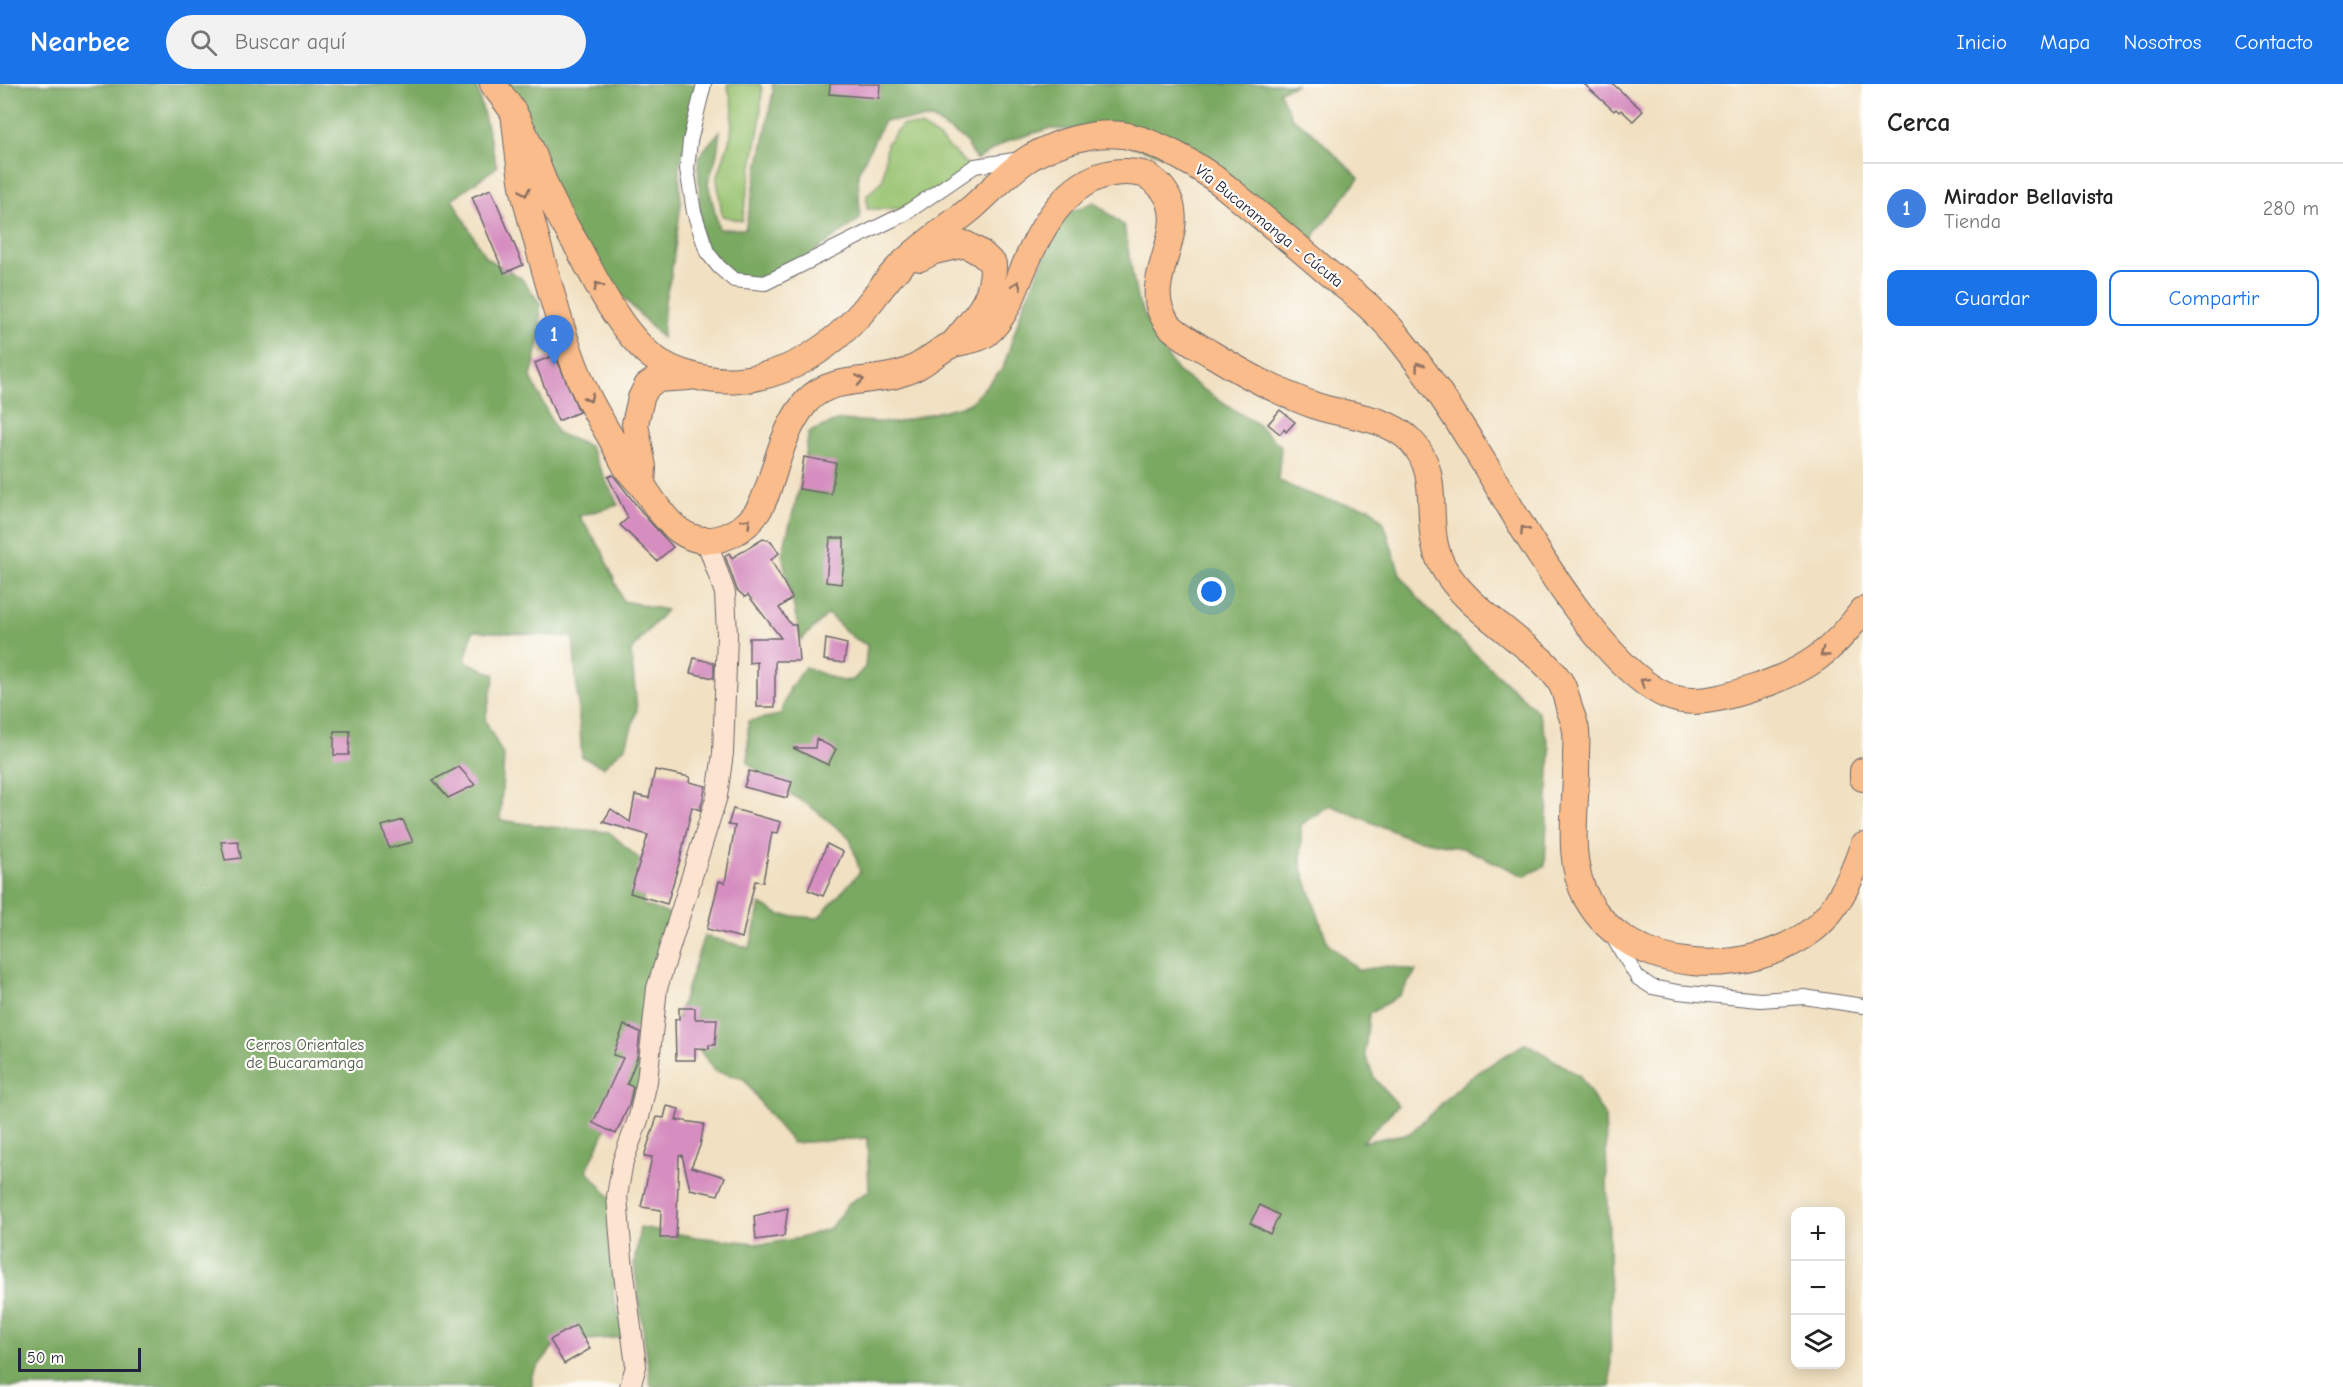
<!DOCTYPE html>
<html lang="es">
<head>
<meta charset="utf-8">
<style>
	body { margin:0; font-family:"Comic Neue",sans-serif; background:#f2f2f2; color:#222 }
	.controls { position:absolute; right:18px; bottom:18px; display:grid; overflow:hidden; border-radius:12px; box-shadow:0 3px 15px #0003 }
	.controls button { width:54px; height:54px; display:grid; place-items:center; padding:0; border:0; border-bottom:2px solid #e0e0e0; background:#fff; color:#222; font:30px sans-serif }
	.scale { position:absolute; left:18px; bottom:15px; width:123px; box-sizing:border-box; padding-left:6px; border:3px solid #22223b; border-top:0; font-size:16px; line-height:21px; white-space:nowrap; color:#22223b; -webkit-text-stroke:4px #fdfcf7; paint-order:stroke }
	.you { position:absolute; left:1212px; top:508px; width:21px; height:21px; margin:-15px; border:4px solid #fff; border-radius:50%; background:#1a73e8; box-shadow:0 0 0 9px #1a73e833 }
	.badge { display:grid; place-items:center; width:39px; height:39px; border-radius:50%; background:#1a73e8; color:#fff; font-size:20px; font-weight:700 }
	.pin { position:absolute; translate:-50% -50px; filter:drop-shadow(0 2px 3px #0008) }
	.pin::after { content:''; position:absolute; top:32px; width:21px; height:18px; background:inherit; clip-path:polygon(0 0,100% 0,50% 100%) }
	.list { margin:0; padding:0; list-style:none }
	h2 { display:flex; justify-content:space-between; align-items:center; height:78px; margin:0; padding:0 24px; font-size:26px }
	h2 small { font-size:20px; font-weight:400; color:#767676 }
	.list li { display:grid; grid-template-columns:39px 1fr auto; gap:18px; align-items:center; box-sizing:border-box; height:90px; padding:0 24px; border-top:2px solid #e0e0e0 }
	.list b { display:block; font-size:22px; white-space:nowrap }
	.list p { margin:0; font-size:20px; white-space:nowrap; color:#767676 }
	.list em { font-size:20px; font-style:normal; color:#767676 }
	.actions { display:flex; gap:12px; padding:18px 24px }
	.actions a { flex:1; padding:14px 0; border:2px solid #1a73e8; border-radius:12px; text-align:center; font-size:21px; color:#1a73e8 }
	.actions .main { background:#1a73e8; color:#fff }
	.icon { flex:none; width:33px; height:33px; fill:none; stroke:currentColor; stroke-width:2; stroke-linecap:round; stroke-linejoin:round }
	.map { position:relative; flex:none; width:1863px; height:1303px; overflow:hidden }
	header { display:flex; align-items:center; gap:36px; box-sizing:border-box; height:84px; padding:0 30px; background:#1a73e8; color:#fff }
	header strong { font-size:28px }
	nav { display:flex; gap:33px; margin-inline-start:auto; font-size:21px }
	.search { width:420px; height:54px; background:#f2f2f2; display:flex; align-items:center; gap:15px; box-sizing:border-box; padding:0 21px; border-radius:33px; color:#767676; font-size:22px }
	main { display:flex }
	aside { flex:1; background:#fff }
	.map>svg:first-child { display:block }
	.green { fill:#98c370; stroke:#5d7256; stroke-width:1.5 }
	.forest { fill:#7aa962; stroke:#4e664e; stroke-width:1.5 }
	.building { fill:#d68ec0 }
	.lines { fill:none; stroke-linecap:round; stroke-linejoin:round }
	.street-casing { stroke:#6a656a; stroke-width:16 }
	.secondary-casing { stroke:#6a656a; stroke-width:22 }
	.highway-casing { stroke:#6a656a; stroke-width:28 }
	.street { stroke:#fff; stroke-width:14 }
	.secondary { stroke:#fde4d0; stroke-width:20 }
	.highway { stroke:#f9bc8a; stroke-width:26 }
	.oneway { stroke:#8e6f62 }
	.labels { text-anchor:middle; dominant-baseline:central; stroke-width:4.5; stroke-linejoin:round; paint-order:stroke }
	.street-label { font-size:16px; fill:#22223b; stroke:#fdfcf7 }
	.park-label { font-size:16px; fill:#4b5a4e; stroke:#fdfcf7 }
</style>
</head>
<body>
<header>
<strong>Nearbee</strong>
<div class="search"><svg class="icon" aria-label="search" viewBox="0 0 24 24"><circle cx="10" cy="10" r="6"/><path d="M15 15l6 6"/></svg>Buscar aquí</div>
<nav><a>Inicio</a><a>Mapa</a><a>Nosotros</a><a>Contacto</a></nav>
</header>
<main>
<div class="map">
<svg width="1863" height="1303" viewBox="0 0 1863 1303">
	<rect width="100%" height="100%" fill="#fdfcf7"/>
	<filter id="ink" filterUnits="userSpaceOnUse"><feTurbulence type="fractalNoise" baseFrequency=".0167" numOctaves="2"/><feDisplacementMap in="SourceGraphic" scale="12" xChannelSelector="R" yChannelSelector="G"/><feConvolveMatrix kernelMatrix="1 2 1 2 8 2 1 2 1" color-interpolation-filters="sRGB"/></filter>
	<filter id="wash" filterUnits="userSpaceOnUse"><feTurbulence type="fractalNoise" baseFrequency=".008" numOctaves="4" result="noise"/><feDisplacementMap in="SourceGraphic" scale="24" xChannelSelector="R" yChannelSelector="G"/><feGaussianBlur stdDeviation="1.35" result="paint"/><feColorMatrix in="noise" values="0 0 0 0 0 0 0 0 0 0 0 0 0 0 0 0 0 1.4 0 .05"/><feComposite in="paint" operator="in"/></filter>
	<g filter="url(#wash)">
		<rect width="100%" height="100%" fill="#f1e1c2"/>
		<!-- green -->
		<g class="green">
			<path d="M727 0H760L762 5 760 38 742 137 722 132 717 95 731 51 733 23Z"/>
			<path d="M902 41 921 42 939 54 971 84C962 93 954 103 945 112 932 126 886 125 867 125V111L883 96 887 59Z"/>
		</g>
		<!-- forest -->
		<g class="forest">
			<path d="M0 0H476L497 83 452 115 486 174 521 194 540 219 541 249 531 293 557 349 589 362 618 421 579 432 602 466 623 517 666 526 631 567 637 626 626 662 603 683 582 673 573 553 473 547 465 577 495 591 485 636 504 673 500 736 550 743 609 748 645 780 643 821 682 834 647 930 648 1018 617 1020 587 1086 622 1128 613 1211 626 1253 557 1258 532 1290V1303H0Z"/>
			<path d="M481 0H697L702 20 679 81 681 121 671 191 665 216 662 254 591 179 537 79Z"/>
			<path d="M772 0H1297L1279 7 1292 34 1311 47 1359 94 1315 150 1307 182 1179 76 1079 46 1048 45 1007 57 976 76 965 56 932 35 884 37 858 89 860 135 818 165 791 191 744 203 722 183 701 171 698 73 720 47 717 70 708 99 719 145H745L765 51 773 8Z"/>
			<path d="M1094 118 1124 142 1137 215 1158 258 1177 287 1232 325 1256 339 1281 362 1278 396C1312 414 1333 418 1370 423L1384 439 1400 490 1418 514 1445 542 1538 628 1550 665 1545 782 1524 792 1466 765 1407 753 1330 721 1301 741V782L1328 860 1359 886 1389 882 1416 887 1400 911 1369 930 1365 970 1374 994 1398 1021 1362 1058 1410 1049 1470 993 1526 959 1580 992 1605 1033 1609 1153 1611 1303H651L634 1180 640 1143 696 1153 765 1160 800 1154 830 1144 849 1119 869 1107 867 1054 793 1059 769 1031 744 995 715 987 677 935 704 852 750 864 760 820 780 831 818 834 860 788 850 754 810 722 774 700 748 679V637L780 631 790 604 805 583 841 597 853 596 865 583 867 561 852 553 828 530 801 556 782 470 799 405 809 348 839 336 894 339 969 320 1003 284 1023 222 1063 131Z"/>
		</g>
		<g id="blocks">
			<!-- building -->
			<g class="building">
				<path d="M830 0H880L879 14 829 10Z"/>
				<path d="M1584 0H1613L1643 27 1633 37 1621 26 1619 28 1616 25 1614 27Z"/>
				<path d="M491 105 523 181 504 189 472 113Z"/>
				<path d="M555 271 579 328 558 337 535 279Z"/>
				<path d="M1280 326 1295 338 1286 348 1284 345 1280 350 1268 340Z"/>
				<path d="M804 373 836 379 831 410 799 405Z"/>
				<path d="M613 391 648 436 673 463 657 477 620 441 628 434 608 393Z"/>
				<path d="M830 454H844V480L841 500 826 498Z"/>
				<path d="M763 455 771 457 779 469 771 476 792 514 779 524 791 541H796L799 577H775V623H757V578L749 579V554H781L748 511 745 513 737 506 725 472 729 469 732 474Z"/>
				<path d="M826 555 847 560 844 579 824 576Z"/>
				<path d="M694 574 714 579V594L690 589Z"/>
				<path d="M334 647H350L349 671H334Z"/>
				<path d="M816 655 836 665 828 681 793 664H815Z"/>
				<path d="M459 683 475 701 448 714 433 696Z"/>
				<path d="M655 686 690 693 689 698 706 702 700 726 692 723 680 776 667 820 630 809 648 751 603 738 611 725 630 738 635 711 649 714Z"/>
				<path d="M749 687 792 698 787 714 744 703Z"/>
				<path d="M733 725 781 738 778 749 772 748 763 798 755 797 742 854 707 845 719 797 725 799 735 742 728 741Z"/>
				<path d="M403 736 413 758 389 764 382 742Z"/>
				<path d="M238 757 241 774 225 776 221 758Z"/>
				<path d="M827 760 843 768 823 812 808 806Z"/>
				<path d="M679 924H695V935H717L715 961H709V965L695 964V976H676L675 935H679Z"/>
				<path d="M624 941 640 948 637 974 627 1000 633 1003 629 1021 616 1050 593 1039 623 974 613 971Z"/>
				<path d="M667 1022 679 1025 676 1036 704 1040 700 1062 691 1083 725 1093 718 1111 690 1105 682 1071 679 1072 676 1154H660L661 1126 641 1123 652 1073 644 1072 657 1033 664 1034Z"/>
				<path d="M1260 1121 1279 1131 1270 1150 1250 1139Z"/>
				<path d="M788 1124 784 1152 756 1156 754 1132Z"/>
				<path d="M576 1241 590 1265 564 1280 550 1256Z"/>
			</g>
		</g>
	</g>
	<g filter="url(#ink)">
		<use href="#blocks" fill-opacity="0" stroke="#6a656a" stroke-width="1.5"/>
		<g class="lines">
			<defs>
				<g id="street">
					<path d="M704 0 690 57 687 85 694 128 707 168 719 183 734 196 765 199 906 129 975 82 1021 75"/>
					<path d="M1612 852 1638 894 1652 903 1678 908 1760 916 1804 913 1863 922"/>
				</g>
				<path id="secondary" d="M630 1303 636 1282 622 1175 617 1112 623 1077 639 1033 647 997 657 904 717 712 723 669 727 551 725 509 706 455"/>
				<g id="highway">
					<path d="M493 0C500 10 509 20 515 31 531 59 539 90 553 119 561 136 572 152 581 169 599 203 620 246 650 271 673 290 711 299 740 296 789 291 830 264 862 228 875 213 885 197 899 183 921 161 949 143 973 123 991 107 1011 85 1031 73 1058 58 1092 47 1123 51 1158 57 1205 85 1232 108 1264 135 1296 161 1327 188 1352 208 1378 228 1398 253 1428 290 1454 330 1479 371 1516 431 1610 606 1682 616 1706 620 1735 610 1757 603 1807 586 1832 568 1863 526"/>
					<path d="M514 29C517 53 519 78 523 102 527 122 533 141 538 161 552 211 565 264 587 311 594 326 603 340 611 354 616 364 622 376 628 386 633 392 639 398 644 404 664 434 687 470 730 451 765 435 768 402 779 371 785 352 794 332 807 317 830 292 869 299 899 290 922 284 932 270 951 261 962 256 975 258 986 250 1004 236 1014 208 1022 188 1037 152 1058 110 1095 94 1109 88 1128 86 1143 90 1151 93 1156 98 1162 104 1197 147 1132 200 1170 242 1181 253 1197 261 1210 269 1244 290 1281 310 1319 323 1349 332 1386 333 1410 356 1445 391 1421 441 1442 481 1457 509 1485 530 1510 550 1528 565 1550 580 1562 601 1564 605 1568 619 1569 624 1572 632 1575 639 1576 647 1577 655 1576 664 1576 672 1578 718 1564 773 1587 815 1631 893 1749 895 1814 845 1838 825 1853 791 1863 762"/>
					<path d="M920 174 934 167 965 160 981 169 993 180C994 217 975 232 954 259"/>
					<path d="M642 401 643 383 635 340 641 314 647 302 657 295 689 293"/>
					<path d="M1863 687V694"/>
				</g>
			</defs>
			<!-- street casing -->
			<use href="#street" class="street-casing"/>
			<!-- secondary casing -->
			<use href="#secondary" class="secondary-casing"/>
			<!-- highway casing -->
			<use href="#highway" class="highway-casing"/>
			<!-- street -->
			<use href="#street" class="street"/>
			<!-- secondary -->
			<use href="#secondary" class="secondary"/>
			<!-- highway -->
			<use href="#highway" class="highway"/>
		</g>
		<!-- one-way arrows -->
		<defs><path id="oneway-chevron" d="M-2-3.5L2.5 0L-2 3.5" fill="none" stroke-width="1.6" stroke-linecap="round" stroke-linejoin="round" transform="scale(1.5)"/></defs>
		<g class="oneway">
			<use href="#oneway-chevron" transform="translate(525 108) rotate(78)"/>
			<use href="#oneway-chevron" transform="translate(1017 201) rotate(-69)"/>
			<use href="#oneway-chevron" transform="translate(598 202) rotate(-118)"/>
			<use href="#oneway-chevron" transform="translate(1419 282) rotate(-126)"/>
			<use href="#oneway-chevron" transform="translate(860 296) rotate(-9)"/>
			<use href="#oneway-chevron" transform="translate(589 314) rotate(64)"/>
			<use href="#oneway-chevron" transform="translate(747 438) rotate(-45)"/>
			<use href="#oneway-chevron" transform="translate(1524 446) rotate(-124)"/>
			<use href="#oneway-chevron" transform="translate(1824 569) rotate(144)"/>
			<use href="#oneway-chevron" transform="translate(1644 598) rotate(-148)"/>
		</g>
	</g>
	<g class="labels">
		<!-- street labels -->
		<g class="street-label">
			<text transform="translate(1269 142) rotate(39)">Vía Bucaramanga - Cúcuta</text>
		</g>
		<!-- park labels -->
		<g class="park-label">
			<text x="305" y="961">Cerros Orientales<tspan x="305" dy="18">de Bucaramanga</tspan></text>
		</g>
	</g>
</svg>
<div class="controls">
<button>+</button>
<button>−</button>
<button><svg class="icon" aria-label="layers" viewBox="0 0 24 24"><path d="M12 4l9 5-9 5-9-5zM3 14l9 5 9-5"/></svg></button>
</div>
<div class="scale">50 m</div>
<div class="you"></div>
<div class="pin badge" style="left:554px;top:281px;background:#3f7fe0">1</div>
</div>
<aside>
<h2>Cerca<small></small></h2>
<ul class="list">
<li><span class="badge" style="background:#3f7fe0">1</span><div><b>Mirador Bellavista</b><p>Tienda</p></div><em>280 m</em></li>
</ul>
<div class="actions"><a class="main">Guardar</a><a>Compartir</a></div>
</aside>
</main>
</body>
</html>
